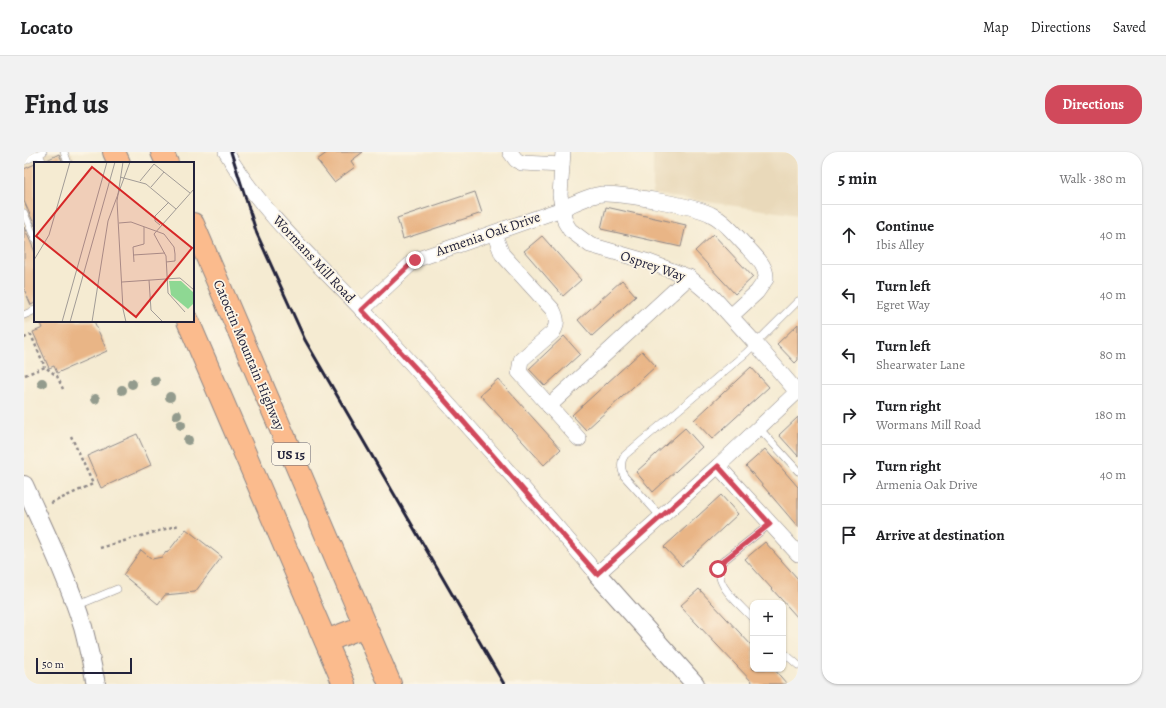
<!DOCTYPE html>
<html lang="en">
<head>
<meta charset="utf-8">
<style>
	body { margin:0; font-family:Alegreya,serif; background:#f2f2f2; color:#202124 }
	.controls { position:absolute; right:12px; bottom:12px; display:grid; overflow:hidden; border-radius:8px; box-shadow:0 1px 3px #0004 }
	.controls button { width:36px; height:36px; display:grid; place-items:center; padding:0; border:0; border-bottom:1px solid #e0e0e0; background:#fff; color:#202124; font:20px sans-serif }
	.scale { position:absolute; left:12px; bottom:10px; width:96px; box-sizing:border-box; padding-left:4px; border:2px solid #22223b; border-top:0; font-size:11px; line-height:14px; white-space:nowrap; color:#22223b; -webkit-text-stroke:3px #fcf5e5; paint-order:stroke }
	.stop { position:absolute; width:12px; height:12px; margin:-9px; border:3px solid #d1495b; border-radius:50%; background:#fff }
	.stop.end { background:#d1495b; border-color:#fff; box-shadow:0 1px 4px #0008 }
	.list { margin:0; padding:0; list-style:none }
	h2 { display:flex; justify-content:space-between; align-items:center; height:52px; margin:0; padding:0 16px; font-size:17px }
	h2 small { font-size:13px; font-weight:400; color:#757577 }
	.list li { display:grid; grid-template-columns:26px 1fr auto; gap:12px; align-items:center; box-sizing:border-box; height:60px; padding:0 16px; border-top:1px solid #e0e0e0 }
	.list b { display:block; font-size:15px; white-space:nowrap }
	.list p { margin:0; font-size:13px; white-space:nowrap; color:#757577 }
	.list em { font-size:13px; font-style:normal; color:#757577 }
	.icon { flex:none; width:22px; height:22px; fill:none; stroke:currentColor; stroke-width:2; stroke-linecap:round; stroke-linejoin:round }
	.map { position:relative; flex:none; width:774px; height:532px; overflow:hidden; border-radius:16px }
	header { display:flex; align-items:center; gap:24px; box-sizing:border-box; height:56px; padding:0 20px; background:#fff; border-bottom:1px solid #e0e0e0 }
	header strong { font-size:19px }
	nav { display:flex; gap:22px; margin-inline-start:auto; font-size:14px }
	.intro { display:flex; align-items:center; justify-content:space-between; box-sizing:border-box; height:96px; padding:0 24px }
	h1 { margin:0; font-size:28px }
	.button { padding:10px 18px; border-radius:16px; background:#d1495b; color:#fff; font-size:14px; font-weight:700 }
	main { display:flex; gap:24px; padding:0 24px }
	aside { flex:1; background:#fff; border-radius:16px; box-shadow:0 1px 3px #0004 }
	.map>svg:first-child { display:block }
	.built { fill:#e9d9ba }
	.building { fill:#e9b586 }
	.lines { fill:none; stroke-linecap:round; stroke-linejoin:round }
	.service-casing { stroke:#8c8686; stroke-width:8 }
	.minor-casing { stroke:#8c8686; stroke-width:16 }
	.tertiary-casing { stroke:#8c8686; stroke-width:20 }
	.motorway-casing { stroke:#8c8686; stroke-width:24 }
	.path { stroke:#8c8686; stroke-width:2.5; stroke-dasharray:3 3; stroke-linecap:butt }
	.service { stroke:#fff; stroke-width:7 }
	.minor { stroke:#fff; stroke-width:15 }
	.tertiary { stroke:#fff; stroke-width:18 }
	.motorway { stroke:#fbbb8d; stroke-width:22 }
	.rail { stroke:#22223b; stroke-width:3 }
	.tree { fill:#939b8d }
	.route { stroke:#d1495b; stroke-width:5 }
	.labels { text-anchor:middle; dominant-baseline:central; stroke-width:3.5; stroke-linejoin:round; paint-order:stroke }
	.shield { fill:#fcf5e5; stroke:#63616e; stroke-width:1 }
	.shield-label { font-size:13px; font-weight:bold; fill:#22223b }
	.street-label { font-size:14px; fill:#22223b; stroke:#fcf5e5 }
	.inset-road { fill:none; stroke:#a19b96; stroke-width:1 }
	.view { fill:#d62828; fill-opacity:0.15; stroke:#d62828; stroke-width:2 }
	.inset-edge { fill:none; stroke:#22223b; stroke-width:2 }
</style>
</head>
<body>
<header>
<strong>Locato</strong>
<nav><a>Map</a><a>Directions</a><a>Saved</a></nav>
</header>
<div class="intro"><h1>Find us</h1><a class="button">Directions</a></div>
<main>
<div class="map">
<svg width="774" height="532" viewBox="0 0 774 532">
	<rect width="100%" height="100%" fill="#fcf5e5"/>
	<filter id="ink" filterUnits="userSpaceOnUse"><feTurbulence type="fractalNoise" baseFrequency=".025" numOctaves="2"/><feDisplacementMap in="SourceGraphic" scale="8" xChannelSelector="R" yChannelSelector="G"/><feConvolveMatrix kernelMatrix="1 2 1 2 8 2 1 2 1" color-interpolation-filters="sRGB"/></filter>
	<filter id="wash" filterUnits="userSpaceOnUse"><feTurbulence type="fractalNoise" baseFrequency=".012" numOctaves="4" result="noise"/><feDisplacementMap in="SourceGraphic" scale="16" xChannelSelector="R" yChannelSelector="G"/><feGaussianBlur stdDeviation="0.9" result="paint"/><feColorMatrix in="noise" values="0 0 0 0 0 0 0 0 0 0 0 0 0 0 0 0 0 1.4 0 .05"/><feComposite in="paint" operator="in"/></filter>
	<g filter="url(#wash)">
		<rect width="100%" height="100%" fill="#f5ebd2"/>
		<!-- built -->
		<g class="built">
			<path d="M4 0H47L51 11H11V167L0 172V2Z"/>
			<path d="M629 0H774V63L629 42Z"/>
		</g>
		<g id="blocks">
			<!-- building -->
			<g class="building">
				<path d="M304 0H339L327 9 331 15 310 30 293 8Z"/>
				<path d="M35 2 39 11H24L23 8Z"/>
				<path d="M11 12V74L0 49V17Z"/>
				<path d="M451 40 458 61 379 87 373 66Z"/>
				<path d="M582 55 662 73 657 95 577 77Z"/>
				<path d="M0 75 11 100V151L7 153 0 137Z"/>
				<path d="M689 82 729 125 711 142 671 99Z"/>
				<path d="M518 84 557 128 539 144 500 99Z"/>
				<path d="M598 128 612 144 568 184 554 168Z"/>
				<path d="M16 169H70L83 199 33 221 30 214 25 216 9 180 19 176Z"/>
				<path d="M774 172V208L771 211 753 192Z"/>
				<path d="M540 184 556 202 521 234 505 217Z"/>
				<path d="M618 199 632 214 562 278 548 263Z"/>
				<path d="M727 215 745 235 688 287 670 268Z"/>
				<path d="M474 227 537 297 520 313 456 243Z"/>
				<path d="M774 265V304L755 283Z"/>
				<path d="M661 276 678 295 629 340 612 320Z"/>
				<path d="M113 282 127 313 77 336 63 304Z"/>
				<path d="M741 297 774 335V375L722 314Z"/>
				<path d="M697 343 714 362 658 414 640 395Z"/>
				<path d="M162 377 198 405 171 440 141 443 134 452 99 423 117 398 128 407 138 405 142 400 143 401Z"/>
				<path d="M741 390 774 427V466L721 407Z"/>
				<path d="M675 437 729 495V517H750L763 532H730L656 454Z"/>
			</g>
		</g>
	</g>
	<g filter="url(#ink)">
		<use href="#blocks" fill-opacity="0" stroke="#8c8686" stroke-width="1"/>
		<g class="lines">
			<defs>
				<g id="service">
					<path d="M40 0 44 11"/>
					<path d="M15 2 19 11"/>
					<path d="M0 9 19 0"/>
					<path d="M0 61 11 87"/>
					<path d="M0 163 11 158"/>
					<path d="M734 275 774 319"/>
					<path d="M637 365 600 324C597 316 596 310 601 303L722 201 774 149"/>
					<path d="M52 454 93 437"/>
					<path d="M729 467C716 452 686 431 698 410L746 372"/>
					<path d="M759 500 774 513"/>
				</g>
				<g id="minor">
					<path d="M202 0C238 62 295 112 344 164 422 249 499 334 573 422L694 314 774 239"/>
					<path d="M486 0 492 8 498 11 538 13"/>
					<path d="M539 0 536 43 541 70 546 78 566 93 625 110 665 125 690 146 732 192 774 241"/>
					<path d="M470 81 478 102 529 158C533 166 534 172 529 180L497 208 495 220 555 287"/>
					<path d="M338 158 391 108 538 57C550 51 564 44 578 42 595 41 674 54 688 63 702 70 713 85 724 96 732 105 743 114 742 127L733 140 707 164"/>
					<path d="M525 254 665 125"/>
					<path d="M694 314 774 402"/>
				</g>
				<g id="tertiary">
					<path d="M0 333C21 380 44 426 59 475 64 494 68 513 72 532"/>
					<path d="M573 422 671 532"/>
				</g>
				<g id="motorway">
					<path d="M90 0 95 11"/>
					<path d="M138 0 143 11"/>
					<path d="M169 72 366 532"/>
					<path d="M164 169 320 532"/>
					<path d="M302 489 341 474"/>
				</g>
			</defs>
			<!-- service casing -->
			<use href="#service" class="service-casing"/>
			<!-- minor casing -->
			<use href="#minor" class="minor-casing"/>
			<!-- tertiary casing -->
			<use href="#tertiary" class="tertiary-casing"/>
			<!-- motorway casing -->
			<use href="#motorway" class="motorway-casing"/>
			<!-- path -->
			<g class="path">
				<path d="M0 186 7 183 21 215"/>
				<path d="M1 223 21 215 33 224 39 237"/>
				<path d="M27 351 69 332 47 284"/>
				<path d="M76 396 155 373"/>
			</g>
			<!-- service -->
			<use href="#service" class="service"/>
			<!-- minor -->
			<use href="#minor" class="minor"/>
			<!-- tertiary -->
			<use href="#tertiary" class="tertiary"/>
			<!-- motorway -->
			<use href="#motorway" class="motorway"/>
			<!-- rail -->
			<path class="rail" d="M207 0 233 82 281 188 480 532"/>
		</g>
		<!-- trees -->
		<g class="tree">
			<circle cx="131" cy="229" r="5"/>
			<circle cx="18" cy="231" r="5"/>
			<circle cx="108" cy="232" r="5"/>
			<circle cx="98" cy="238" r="5"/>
			<circle cx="146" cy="245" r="5"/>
			<circle cx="71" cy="247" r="5"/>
			<circle cx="153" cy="263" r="5"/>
			<circle cx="157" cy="273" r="5"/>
			<circle cx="164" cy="288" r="5"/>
		</g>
	</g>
	<g class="lines" filter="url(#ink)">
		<!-- route -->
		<path class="route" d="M391 108 338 158 410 236 573 422 694 314 746 372 698 410 694 417"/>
	</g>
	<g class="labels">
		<!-- shield labels -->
		<rect class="shield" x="248" y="291" width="38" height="22" rx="3"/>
		<g class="shield-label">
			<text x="267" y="302">US 15</text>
		</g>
		<!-- street labels -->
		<g class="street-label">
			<text transform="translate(464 82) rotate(-19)">Armenia Oak Drive</text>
			<text transform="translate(290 107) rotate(47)">Wormans Mill Road</text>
			<text transform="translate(629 114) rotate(19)">Osprey Way</text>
			<text transform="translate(225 203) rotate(67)">Catoctin Mountain Highway</text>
		</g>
	</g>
	<!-- overview -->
	<g transform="translate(10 10)">
		<rect width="160" height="160" fill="#f5ebd2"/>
		<path d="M135 119H147L160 131V141L154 147 137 133Z" fill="#8ed893"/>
		<path class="inset-road" d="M89 0 83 39 89 147 92 160M86 15 112 22 142 47M106 19 120 2 156 31M117 25 130 10M85 61 97 60 130 72 140 85 141 92V99L132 100M126 63 121 59V54L135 40M99 93 131 91M0 98 15 73 36 0M100 100 99 85 110 82V65M115 118 117 148 129 160M88 120 146 116 160 128M151 150 134 131 132 94 120 72 160 27M28 160 73 0M36 160 81 0M58 160 74 59 96 0"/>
		<path class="view" d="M58 5 158 86 102 155 2 74Z"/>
		<rect width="160" height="160" class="inset-edge"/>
	</g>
</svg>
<div class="controls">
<button>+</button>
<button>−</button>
</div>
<div class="scale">50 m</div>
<div class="stop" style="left:694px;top:417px"></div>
<div class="stop end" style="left:391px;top:108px"></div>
</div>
<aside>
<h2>5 min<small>Walk · 380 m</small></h2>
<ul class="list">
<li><svg class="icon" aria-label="ahead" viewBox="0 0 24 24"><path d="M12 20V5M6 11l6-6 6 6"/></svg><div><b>Continue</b><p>Ibis Alley</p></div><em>40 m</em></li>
<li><svg class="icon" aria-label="left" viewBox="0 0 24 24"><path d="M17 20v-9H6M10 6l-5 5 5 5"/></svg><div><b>Turn left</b><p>Egret Way</p></div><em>40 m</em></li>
<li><svg class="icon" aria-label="left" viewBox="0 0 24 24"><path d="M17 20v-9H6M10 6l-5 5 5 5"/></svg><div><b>Turn left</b><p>Shearwater Lane</p></div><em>80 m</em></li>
<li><svg class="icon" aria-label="right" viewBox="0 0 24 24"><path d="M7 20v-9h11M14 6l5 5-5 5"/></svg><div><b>Turn right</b><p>Wormans Mill Road</p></div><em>180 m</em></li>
<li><svg class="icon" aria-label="right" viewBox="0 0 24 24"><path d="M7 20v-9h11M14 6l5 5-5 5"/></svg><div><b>Turn right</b><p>Armenia Oak Drive</p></div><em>40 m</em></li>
<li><svg class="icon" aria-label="arrive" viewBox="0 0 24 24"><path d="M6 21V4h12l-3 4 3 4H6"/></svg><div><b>Arrive at destination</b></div></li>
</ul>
</aside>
</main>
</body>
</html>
